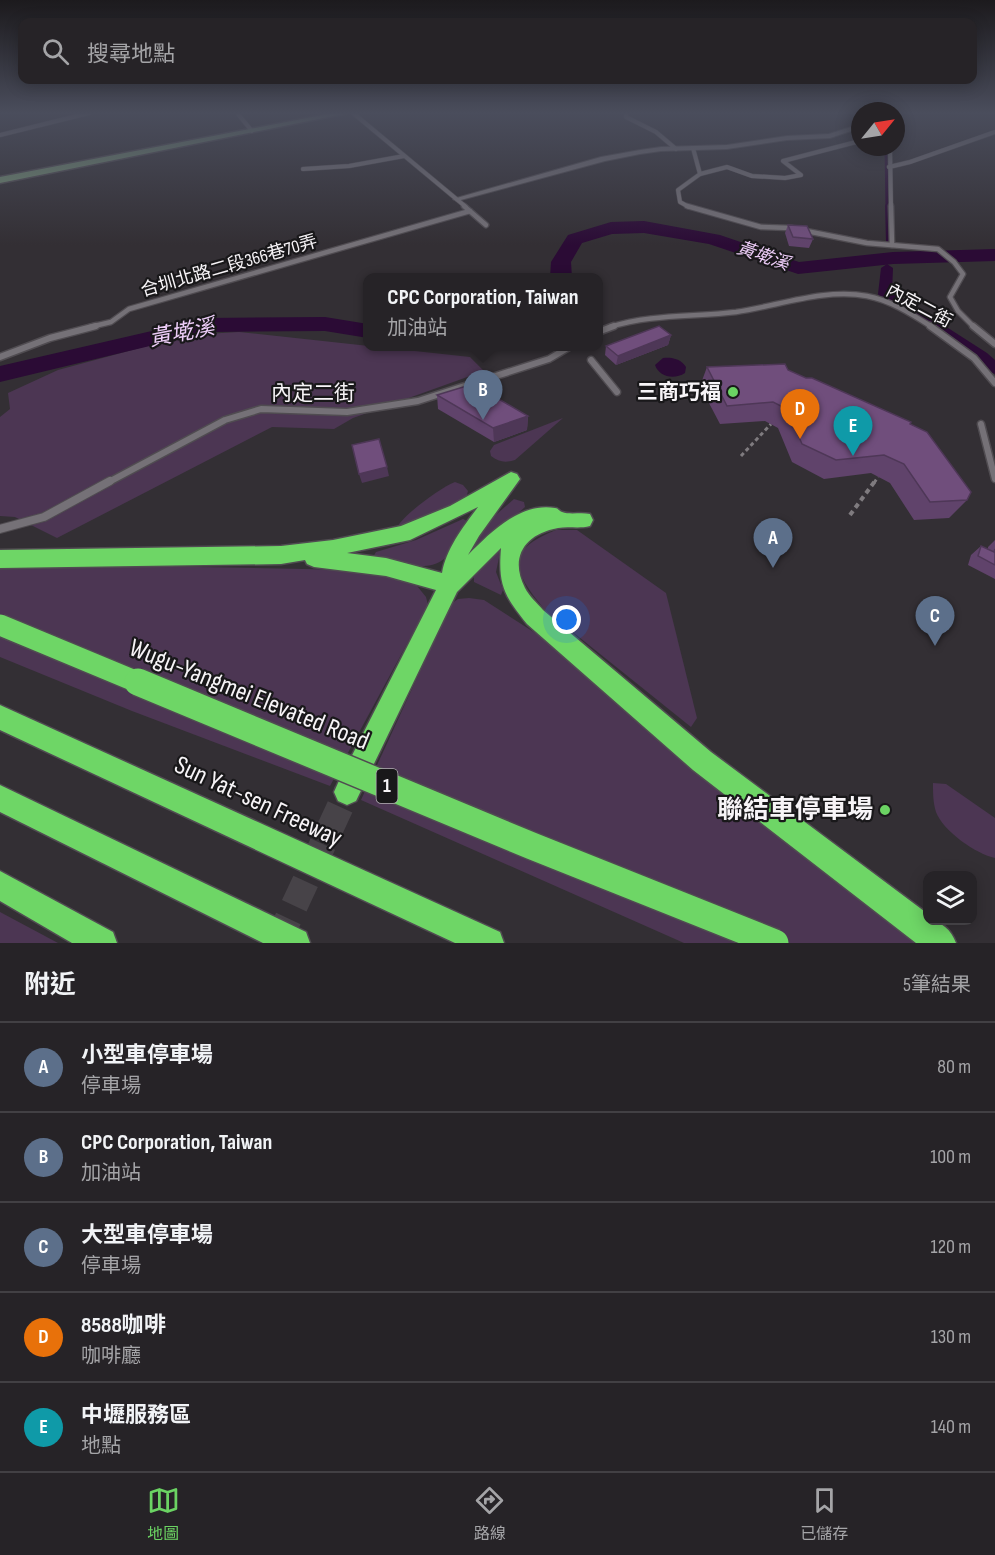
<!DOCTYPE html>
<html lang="zh-TW">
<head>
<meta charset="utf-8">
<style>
	body { margin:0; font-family:"Sofia Sans Condensed","Noto Sans TC",sans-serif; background:#2e2b2f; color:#f1f3f6 }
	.controls { position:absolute; right:18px; bottom:18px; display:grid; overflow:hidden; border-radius:12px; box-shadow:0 3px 15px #0003 }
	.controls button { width:54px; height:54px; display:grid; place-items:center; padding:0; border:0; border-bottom:2px solid #424044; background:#262327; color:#f1f3f6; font:30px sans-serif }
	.compass { position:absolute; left:851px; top:102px; width:54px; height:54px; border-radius:50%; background:#262327; box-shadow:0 3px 15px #0003; rotate:60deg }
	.you { position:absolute; left:567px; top:620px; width:21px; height:21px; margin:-15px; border:4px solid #fff; border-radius:50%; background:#1a73e8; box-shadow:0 0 0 9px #1a73e833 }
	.badge { display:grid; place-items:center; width:39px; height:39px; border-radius:50%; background:#6bd363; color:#fff; font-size:20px; font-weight:700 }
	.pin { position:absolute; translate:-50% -50px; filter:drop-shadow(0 2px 3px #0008) }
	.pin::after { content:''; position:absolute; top:32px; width:21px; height:18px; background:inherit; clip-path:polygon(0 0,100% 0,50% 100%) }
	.popup { position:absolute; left:363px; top:273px; width:240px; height:78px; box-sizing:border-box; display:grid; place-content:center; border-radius:12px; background:#262327; filter:drop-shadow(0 2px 4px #0005); font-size:20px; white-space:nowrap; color:#a4a4a7 }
	.popup b { font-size:22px; color:#f1f3f6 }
	.popup::after { content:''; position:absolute; left:50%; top:100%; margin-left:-12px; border:12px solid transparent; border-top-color:#262327 }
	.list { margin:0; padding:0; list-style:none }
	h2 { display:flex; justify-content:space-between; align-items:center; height:78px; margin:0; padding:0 24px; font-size:26px }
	h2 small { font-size:20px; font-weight:400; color:#a4a4a7 }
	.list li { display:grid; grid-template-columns:39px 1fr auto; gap:18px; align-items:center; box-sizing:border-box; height:90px; padding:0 24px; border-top:2px solid #424044 }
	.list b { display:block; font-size:22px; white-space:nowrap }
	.list p { margin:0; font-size:20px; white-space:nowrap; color:#a4a4a7 }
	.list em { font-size:20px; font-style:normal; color:#a4a4a7 }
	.icon { flex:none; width:33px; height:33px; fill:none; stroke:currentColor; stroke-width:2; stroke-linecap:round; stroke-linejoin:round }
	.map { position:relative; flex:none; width:995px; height:943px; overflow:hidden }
	.search { position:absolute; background:#262327; box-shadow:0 3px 15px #0003; left:18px; right:18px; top:18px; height:66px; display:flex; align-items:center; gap:15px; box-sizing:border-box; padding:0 21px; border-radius:12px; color:#a4a4a7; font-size:22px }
	.sheet { height:528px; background:#262327 }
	nav { display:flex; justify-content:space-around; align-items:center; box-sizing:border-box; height:84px; border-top:2px solid #424044; background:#262327; font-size:16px; color:#a4a4a7 }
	nav a { display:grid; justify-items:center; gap:3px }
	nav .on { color:#6bd363 }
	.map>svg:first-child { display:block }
	.green { fill:#4c3653 }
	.water { fill:#2b0b35 }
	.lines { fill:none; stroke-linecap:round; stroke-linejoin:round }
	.stream-far1 { stroke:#2b0b35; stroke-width:3 }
	.stream { stroke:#2b0b35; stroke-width:4 }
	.canal { fill:#2b0b35; fill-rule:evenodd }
	.river { fill:#2b0b35; fill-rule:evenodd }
	.highway-tunnel { stroke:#474348; stroke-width:27; stroke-dasharray:27 14; stroke-linecap:butt }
	.lane-far3-casing { stroke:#504c51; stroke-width:5 }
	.lane-far2-casing { stroke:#504c51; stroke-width:7 }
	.lane-far1-casing { stroke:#504c51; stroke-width:9 }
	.lane-casing { stroke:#504c51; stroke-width:10 }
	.street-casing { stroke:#504c51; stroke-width:2 }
	.secondary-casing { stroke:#504c51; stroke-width:3 }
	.highway-casing { stroke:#504c51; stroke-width:3 }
	.path-far1 { stroke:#7f7b7f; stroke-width:3; stroke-dasharray:4 3; stroke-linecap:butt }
	.path { stroke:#7f7b7f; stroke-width:4; stroke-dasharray:5 4; stroke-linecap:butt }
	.lane-far3 { stroke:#757177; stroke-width:4 }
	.lane-far2 { stroke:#757177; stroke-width:4.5 }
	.lane-far1 { stroke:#757177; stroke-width:6 }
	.lane { stroke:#757177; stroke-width:8 }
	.street { fill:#757177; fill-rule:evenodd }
	.secondary { fill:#738f72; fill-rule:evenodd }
	.highway { fill:#6ed666; fill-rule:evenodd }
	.highway-bridge-far1-casing { stroke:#504c51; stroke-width:24; stroke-linecap:butt }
	.highway-bridge-casing { stroke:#504c51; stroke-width:30; stroke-linecap:butt }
	.highway-bridge-far1 { stroke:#6ed666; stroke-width:21 }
	.highway-bridge { stroke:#6ed666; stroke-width:27 }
	.wall { fill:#60436b }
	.shaded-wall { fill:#4e3757 }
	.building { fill:#704e7c; stroke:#4e3757; stroke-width:1.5 }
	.poi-dot { fill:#6bd363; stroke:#19181a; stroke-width:2 }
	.labels { text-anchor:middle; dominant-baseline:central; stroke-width:4.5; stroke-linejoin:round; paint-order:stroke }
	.far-water-label { font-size:18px; font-style:italic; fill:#ecccf7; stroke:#19181a }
	.far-street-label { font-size:18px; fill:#f7f4f7; stroke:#19181a }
	.shield { fill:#19181a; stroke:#b4b2b5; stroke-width:1.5 }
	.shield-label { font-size:20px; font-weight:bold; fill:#f7f4f7 }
	.poi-label { font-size:21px; font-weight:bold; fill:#f7f4f7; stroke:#19181a; text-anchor:end }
	.street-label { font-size:21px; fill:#f7f4f7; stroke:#19181a }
	.water-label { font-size:22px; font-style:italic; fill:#ecccf7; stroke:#19181a }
	.near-street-label { font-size:26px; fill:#f7f4f7; stroke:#19181a }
	.near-poi-label { font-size:26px; font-weight:bold; fill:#f7f4f7; stroke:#19181a; text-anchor:end }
</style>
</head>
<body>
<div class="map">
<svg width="995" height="943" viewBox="0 0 995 943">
	<rect width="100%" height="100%" fill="#332f34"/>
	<!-- green -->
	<g class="green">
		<path d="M239 332 470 357 484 371 353 418 334 429 272 427 57 538 15 517 0 516V417L10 409 8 393 58 370 188 335Z"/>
		<path d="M563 418 515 460C505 463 499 462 491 456L490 451 494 445Z"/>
		<path d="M455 482 463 485 468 491 466 498 403 528 397 527C406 513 440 488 455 482Z"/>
		<path d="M514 499 524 502 525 507 473 554 467 550 484 525Z"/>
		<path d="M463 519 467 521 466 527C460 536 453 552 444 559 426 574 393 561 373 557L376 552 416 540Z"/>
		<path d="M556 530H577L666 593 697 718 691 727 544 609C513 571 503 551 556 530Z"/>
		<path d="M497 546 501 548 496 572 503 590 501 595 474 582V577Z"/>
		<path d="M0 567H198L354 570 394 575 413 581 426 597 428 605 330 786 132 711 0 657Z"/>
		<path d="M469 598 484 600 543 638 795 846 923 943H684L361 800 451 604 458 599Z"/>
		<path d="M933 783 946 784 995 818V858C976 854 943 831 936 812 933 803 933 793 933 783Z"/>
		<path d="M0 912 58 943H0Z"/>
	</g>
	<!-- water -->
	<path class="water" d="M663 358C672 357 681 359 686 367L685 373C674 380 659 377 655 365Z"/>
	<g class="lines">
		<!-- stream-far1 -->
		<path class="stream-far1" d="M886 147 887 207"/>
		<!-- stream -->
		<path class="stream" d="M887 206 888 242"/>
		<!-- canal -->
		<path class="canal" d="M887 264 893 268 892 292 987 353 995 360V374L990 372 977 359 880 297 878 294 881 268Z"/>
		<!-- river -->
		<g class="river">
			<path d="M644 221 720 235 799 262 893 252 995 249V261L893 264 798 274 709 244 644 233 612 234 582 243 571 262 572 278H550L551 262 568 235 611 222Z"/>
			<path d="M325 317 368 324V338L325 331 208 332 0 382V366L208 318Z"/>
		</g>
		<!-- highway-tunnel -->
		<path class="highway-tunnel" d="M277 943 347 792"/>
		<defs>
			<g id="lane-far3">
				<path d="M237 113 252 131"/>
				<path d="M353 113 466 207"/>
				<path d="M626 113V117L656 132 676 149"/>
				<path d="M0 135 89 113"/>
				<path d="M890 147 891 207"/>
				<path d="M889 167 910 162 995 132"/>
				<path d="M303 169 349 166 404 156"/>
				<path d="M700 174 727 167 752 176 785 178 801 175 783 161 860 141"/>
				<path d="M689 207 680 202 678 190 700 174 693 148"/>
			</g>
			<g id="lane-far2">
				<path d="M464 206 486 225"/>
				<path d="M687 206 761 227 791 228 867 243 938 249 954 262 963 274 950 297 958 311 974 327"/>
				<path d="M891 206 892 245"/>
				<path d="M90 327 111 322 129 309 470 211"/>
				<path d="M610 327C650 314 694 317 736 312 778 306 824 288 867 296 890 300 913 315 932 327"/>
			</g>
			<g id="lane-far1">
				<path d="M930 326 974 358 995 383"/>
				<path d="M973 326 995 344"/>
				<path d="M598 332 614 326"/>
				<path d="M0 357 50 338 96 326"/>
				<path d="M591 360 617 392"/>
				<path d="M981 424 995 479"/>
				<path d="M107 483 225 420 261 409 347 412 418 401 549 359 571 346"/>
			</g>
			<path id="lane" d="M0 529 44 517 110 481"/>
			<path id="street" d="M860 124V128L830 138 787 140 727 149 661 151 640 154 605 161 457 201 453 199 601 157 640 150 661 147 727 145 787 136 829 134Z"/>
			<path id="secondary" d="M333 113H348L0 183V177Z"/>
			<g id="highway">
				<path d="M511 472 517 474 520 479 479 536 468 555C490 533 520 502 555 508 558 508 559 511 562 512 570 515 581 512 590 514L593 520 590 526C579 529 569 526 558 528 525 534 509 557 525 588 529 596 537 603 543 610L711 752 928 914V921C942 921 951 930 956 943H916L693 770 527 624C504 595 498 586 501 548L457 592 356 801 347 805 338 801 334 792 338 783 436 590 386 576 314 567 307 564 305 560 281 564 0 568V550L281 546 333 540 401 526 450 506ZM478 507C463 527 446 549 442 573L386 558 347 553 410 540Z"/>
				<path d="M0 705 500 932 504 943H455L0 730Z"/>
				<path d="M0 785 306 932 310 943H263L0 812Z"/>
				<path d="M0 871 113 932 117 943H72L0 901Z"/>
			</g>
		</defs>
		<!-- lane-far3 casing -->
		<use href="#lane-far3" class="lane-far3-casing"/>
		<!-- lane-far2 casing -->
		<use href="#lane-far2" class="lane-far2-casing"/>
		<!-- lane-far1 casing -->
		<use href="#lane-far1" class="lane-far1-casing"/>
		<!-- lane casing -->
		<use href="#lane" class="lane-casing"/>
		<!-- street casing -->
		<use href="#street" class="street-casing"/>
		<!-- secondary casing -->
		<use href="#secondary" class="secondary-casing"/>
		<!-- highway casing -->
		<use href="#highway" class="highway-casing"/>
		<!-- path-far1 -->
		<g class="path-far1">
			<path d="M741 456 771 424"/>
			<path d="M874 483 878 477"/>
		</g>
		<!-- path -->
		<path class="path" d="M850 515 875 481"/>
		<!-- lane-far3 -->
		<use href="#lane-far3" class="lane-far3"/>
		<!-- lane-far2 -->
		<use href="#lane-far2" class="lane-far2"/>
		<!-- lane-far1 -->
		<use href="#lane-far1" class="lane-far1"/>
		<!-- lane -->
		<use href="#lane" class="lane"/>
		<!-- street -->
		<use href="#street" class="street"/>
		<!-- secondary -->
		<use href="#secondary" class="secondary"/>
		<!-- highway -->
		<use href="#highway" class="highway"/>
		<defs>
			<path id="highway-bridge-far1" d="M0 625 142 684"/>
			<path id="highway-bridge" d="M138 682 532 846 775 943"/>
		</defs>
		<!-- highway-bridge-far1 casing -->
		<use href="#highway-bridge-far1" class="highway-bridge-far1-casing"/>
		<!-- highway-bridge casing -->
		<use href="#highway-bridge" class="highway-bridge-casing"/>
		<!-- highway-bridge-far1 -->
		<use href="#highway-bridge-far1" class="highway-bridge-far1"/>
		<!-- highway-bridge -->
		<use href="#highway-bridge" class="highway-bridge"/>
	</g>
	<!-- wall -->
	<g class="wall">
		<path d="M788 225 813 239 809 248 789 246 785 233Z"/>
		<path d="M671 335 668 345 616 365 605 355 606 346Z"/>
		<path d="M707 367 788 370 910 424 967 500 949 518 914 520 890 483 871 473 824 479 792 462 778 428 765 421 720 424 700 386Z"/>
		<path d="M437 395 528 416 527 430 494 442 438 409Z"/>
		<path d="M995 540V579L968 565 971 555 981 546 988 549V547Z"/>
	</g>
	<!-- shaded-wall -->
	<g class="shaded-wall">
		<path d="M671 335 668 345 616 365 618 356Z"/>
		<path d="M528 416 527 430 494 442 493 428Z"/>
		<path d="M387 467 389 476 362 483 359 474Z"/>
	</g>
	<!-- building -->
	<g class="building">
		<path d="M788 225 807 226 813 239 793 237Z"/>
		<path d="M659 326 671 335 618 356 606 346Z"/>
		<path d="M785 364 788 370 806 378H812L911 422 910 424 927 432 971 492 967 500 930 502 904 464 884 455 836 460 802 444 787 409 773 402 727 406 707 367Z"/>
		<path d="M473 384 528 416 493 428 437 395Z"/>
		<path d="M379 439 387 467 359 474 352 445Z"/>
		<path d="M981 546 994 552 995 549V565L978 556Z"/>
	</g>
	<!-- sky -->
	<linearGradient id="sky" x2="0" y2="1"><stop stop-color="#1c1a1d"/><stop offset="0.46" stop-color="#4a4d5c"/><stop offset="1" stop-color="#4a4d5c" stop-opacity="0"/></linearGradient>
	<rect width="995" height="245" fill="url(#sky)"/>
	<!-- markers -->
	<g class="poi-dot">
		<circle cx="733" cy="392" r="6"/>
		<circle cx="885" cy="810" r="6"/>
	</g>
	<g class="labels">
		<!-- far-water labels -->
		<g class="far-water-label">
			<text transform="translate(763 256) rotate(19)">黃墘溪</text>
		</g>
		<!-- far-street labels -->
		<g class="far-street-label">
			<text transform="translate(229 266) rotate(-16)">合圳北路二段366巷70弄</text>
			<text transform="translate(919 306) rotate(28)">內定二街</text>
		</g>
		<!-- shield labels -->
		<rect class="shield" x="376.5" y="769" width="21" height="34" rx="4.5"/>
		<g class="shield-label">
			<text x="387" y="786">1</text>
		</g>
		<!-- poi labels -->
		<g class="poi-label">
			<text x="721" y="392">三商巧福</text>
		</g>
		<!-- street labels -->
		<g class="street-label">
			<text x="313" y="393">內定二街</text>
		</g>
		<!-- water labels -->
		<g class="water-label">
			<text transform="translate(182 333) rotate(-11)">黃墘溪</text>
		</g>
		<!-- near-street labels -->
		<g class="near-street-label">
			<text transform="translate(249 695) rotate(22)">Wugu-Yangmei Elevated Road</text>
			<text transform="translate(258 802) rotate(25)">Sun Yat-sen Freeway</text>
		</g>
		<!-- near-poi labels -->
		<g class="near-poi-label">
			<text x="873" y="810">聯結車停車場</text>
		</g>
	</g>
</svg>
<div class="controls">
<button><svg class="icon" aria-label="layers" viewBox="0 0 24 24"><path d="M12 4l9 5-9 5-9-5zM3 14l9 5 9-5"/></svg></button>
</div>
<svg class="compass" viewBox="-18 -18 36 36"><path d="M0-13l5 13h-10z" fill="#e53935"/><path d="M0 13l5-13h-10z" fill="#a4a4a7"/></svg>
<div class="you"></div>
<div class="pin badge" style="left:773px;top:568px;background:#5c6f8a">A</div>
<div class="pin badge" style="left:483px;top:420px;background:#5c6f8a">B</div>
<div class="popup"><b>CPC Corporation, Taiwan</b>加油站</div>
<div class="pin badge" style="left:935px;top:646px;background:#5c6f8a">C</div>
<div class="pin badge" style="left:800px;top:439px;background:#e8710a">D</div>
<div class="pin badge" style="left:853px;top:456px;background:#0f9aa8">E</div>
<div class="search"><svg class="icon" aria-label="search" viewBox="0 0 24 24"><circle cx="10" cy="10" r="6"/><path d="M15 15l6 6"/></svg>搜尋地點</div>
</div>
<section class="sheet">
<h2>附近<small>5筆結果</small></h2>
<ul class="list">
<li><span class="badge" style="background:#5c6f8a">A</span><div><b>小型車停車場</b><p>停車場</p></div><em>80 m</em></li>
<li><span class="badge" style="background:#5c6f8a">B</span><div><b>CPC Corporation, Taiwan</b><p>加油站</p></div><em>100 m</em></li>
<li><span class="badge" style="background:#5c6f8a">C</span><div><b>大型車停車場</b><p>停車場</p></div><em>120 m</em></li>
<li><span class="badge" style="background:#e8710a">D</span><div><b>8588咖啡</b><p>咖啡廳</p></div><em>130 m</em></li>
<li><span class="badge" style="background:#0f9aa8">E</span><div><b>中壢服務區</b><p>地點</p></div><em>140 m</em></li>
</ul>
</section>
<nav>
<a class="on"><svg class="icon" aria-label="map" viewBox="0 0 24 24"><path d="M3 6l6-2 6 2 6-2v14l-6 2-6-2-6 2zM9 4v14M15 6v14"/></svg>地圖</a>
<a><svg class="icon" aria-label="directions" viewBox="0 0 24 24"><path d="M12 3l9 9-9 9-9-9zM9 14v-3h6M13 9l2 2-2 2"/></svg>路線</a>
<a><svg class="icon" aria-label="saved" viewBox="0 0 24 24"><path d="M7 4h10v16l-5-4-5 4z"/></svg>已儲存</a>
</nav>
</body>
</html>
